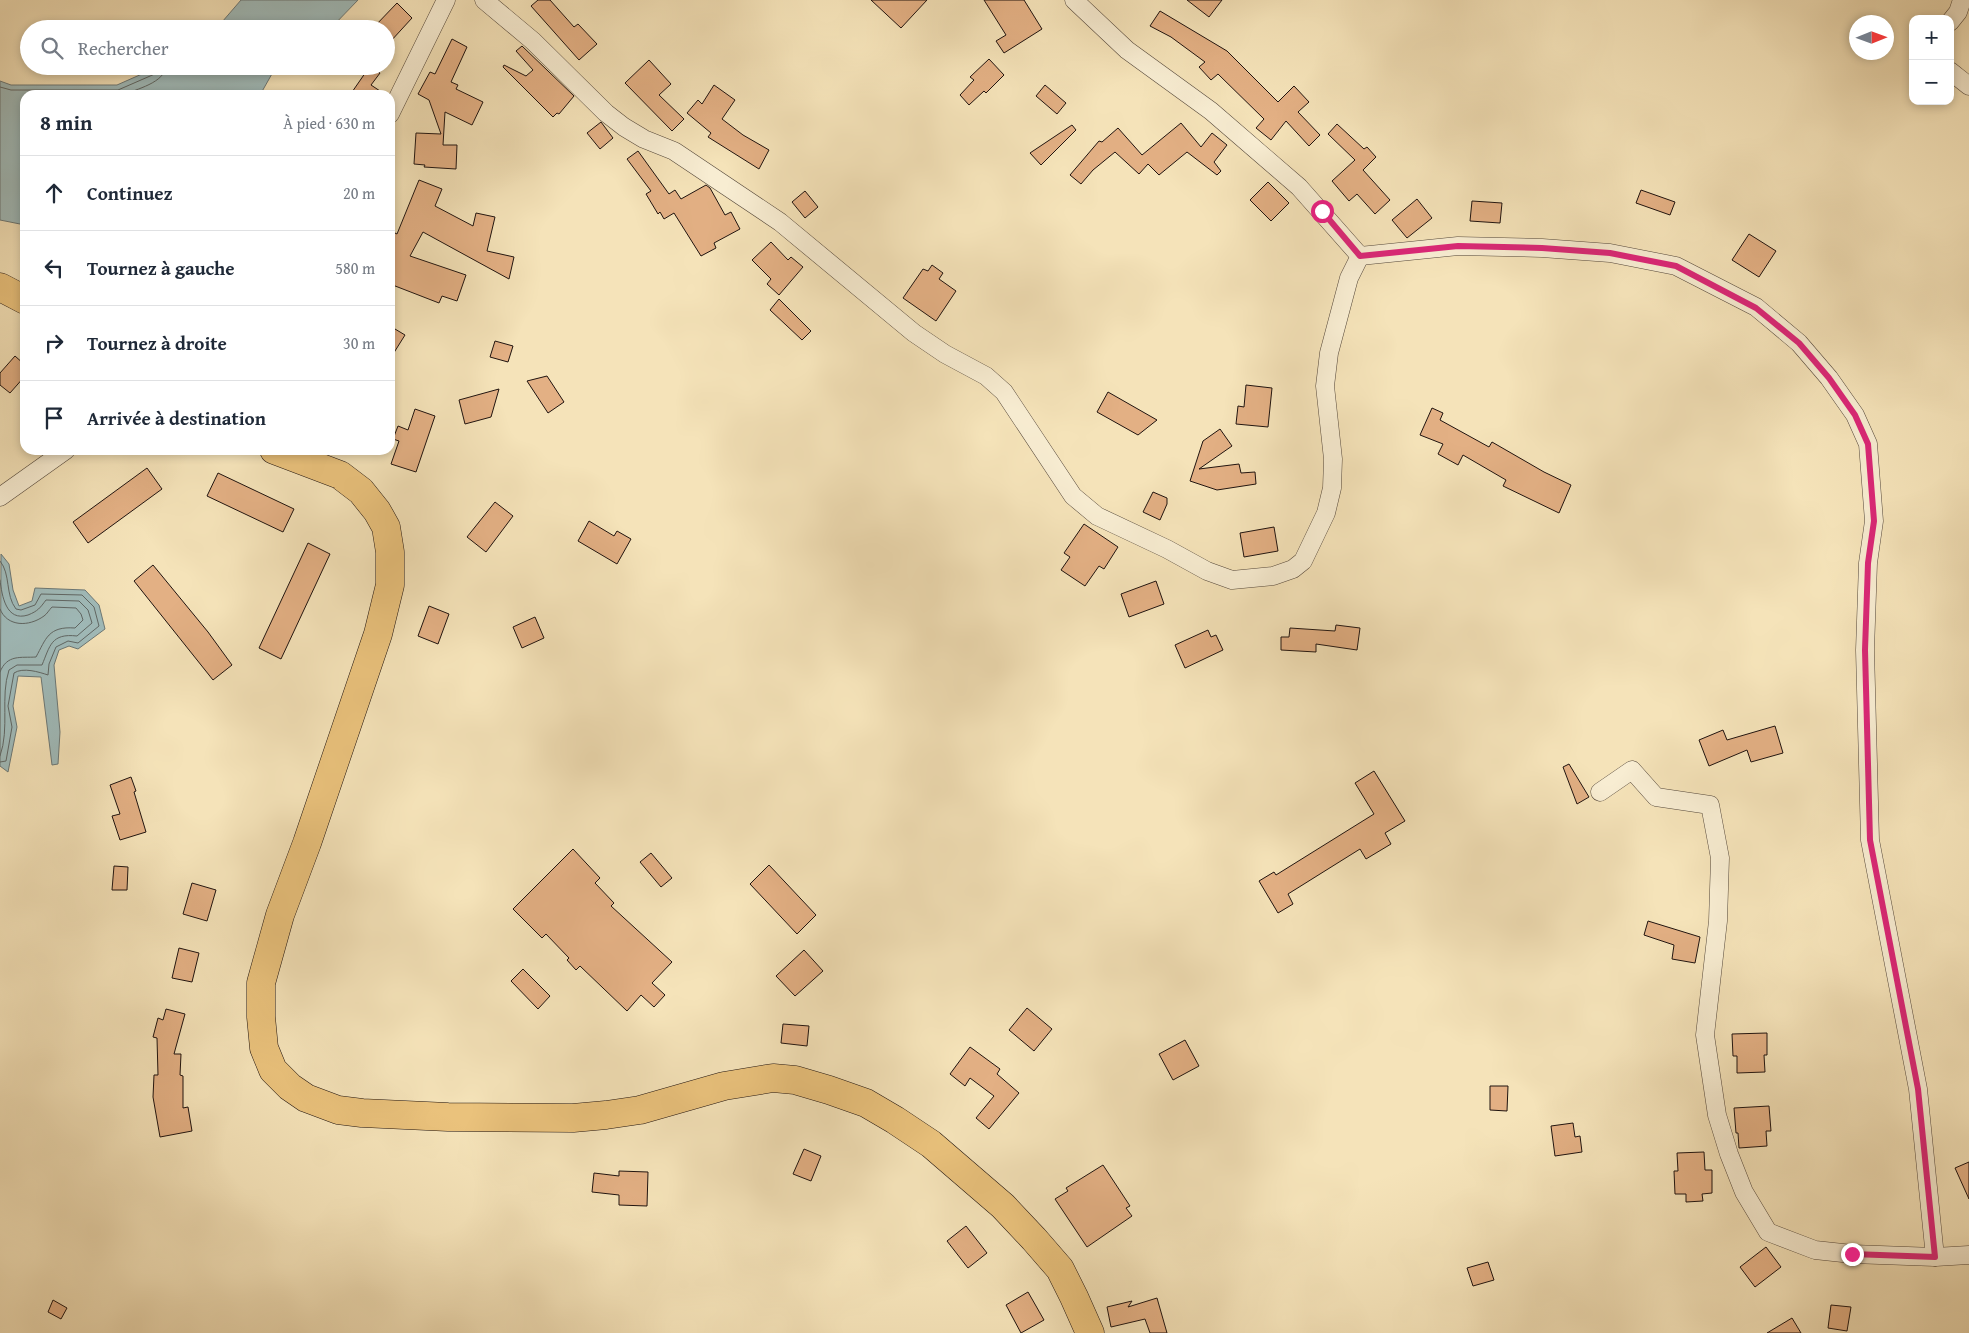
<!DOCTYPE html>
<html lang="fr">
<head>
<meta charset="utf-8">
<style>
	body { margin:0; font-family:"Gentium Book Plus",serif; background:#f2f2f3; color:#1f2937 }
	.controls { position:absolute; right:15px; top:15px; display:grid; overflow:hidden; border-radius:10px; box-shadow:0 2px 8px #0003 }
	.controls button { width:45px; height:45px; display:grid; place-items:center; padding:0; border:0; border-bottom:1px solid #e0e1e3; background:#fff; color:#1f2937; font:25px sans-serif }
	.compass { position:absolute; left:1849px; top:15px; width:45px; height:45px; border-radius:50%; background:#fff; box-shadow:0 2px 8px #0003; rotate:89deg }
	.stop { position:absolute; width:15px; height:15px; margin:-11px; border:4px solid #db2777; border-radius:50%; background:#fff }
	.stop.end { background:#db2777; border-color:#fff; box-shadow:0 1px 5px #0008 }
	.list { margin:0; padding:0; list-style:none }
	h2 { display:flex; justify-content:space-between; align-items:center; height:65px; margin:0; padding:0 20px; font-size:21px }
	h2 small { font-size:16px; font-weight:400; color:#747a83 }
	.list li { display:grid; grid-template-columns:32px 1fr auto; gap:15px; align-items:center; box-sizing:border-box; height:75px; padding:0 20px; border-top:1px solid #e0e1e3 }
	.list b { display:block; font-size:19px; white-space:nowrap }
	.list em { font-size:16px; font-style:normal; color:#747a83 }
	.icon { flex:none; width:28px; height:28px; fill:none; stroke:currentColor; stroke-width:2; stroke-linecap:round; stroke-linejoin:round }
	.map { position:relative; flex:none; width:1969px; height:1333px; overflow:hidden }
	.search { position:absolute; background:#fff; box-shadow:0 2px 8px #0003; left:20px; top:20px; width:375px; height:55px; display:flex; align-items:center; gap:12px; box-sizing:border-box; padding:0 18px; border-radius:28px; color:#747a83; font-size:19px }
	.panel { position:absolute; background:#fff; box-shadow:0 2px 8px #0003; left:20px; top:90px; width:375px; height:365px; border-radius:15px }
	.map>svg:first-child { display:block }
	.water { fill:#a0bbba; stroke:#6c7876 }
	.lines { fill:none; stroke-linecap:round; stroke-linejoin:round }
	.shore { stroke:#606764; stroke-width:1 }
	.building { fill:#e3b084; stroke:#1f130f }
	.minor-casing { stroke:#54473a; stroke-width:19 }
	.trunk-casing { stroke:#1f130f; stroke-width:29 }
	.minor { stroke:#f8edd2; stroke-width:18 }
	.trunk { stroke:#eac27c; stroke-width:28 }
	.route { stroke:#db2777; stroke-width:6 }
</style>
</head>
<body>
<div class="map">
<svg width="1969" height="1333" viewBox="0 0 1969 1333">
	<rect width="100%" height="100%" fill="#f5e3b9"/>
	<filter id="stains"><feTurbulence type="fractalNoise" baseFrequency=".004" numOctaves="4"/><feColorMatrix values="0 0 0 0 .2 0 0 0 0 .09 0 0 0 0 .02 0 0 0 .5 -.17"/></filter>
	<radialGradient id="worn" r=".72"><stop offset=".6" stop-color="#630" stop-opacity="0"/><stop offset="1" stop-color="#630" stop-opacity=".3"/></radialGradient>
	<!-- water -->
	<g class="water">
		<path d="M241 0H358L330 29H216Z"/>
		<path d="M160 66H281L273 72 260 95H25V225L0 220V81L11 85H117Z"/>
		<path d="M1 554 9 564 13 590 19 606 32 601 35 588 85 590 99 605 105 629 78 649 69 646 59 650 54 665 60 732 58 764 52 765 41 677 18 676 13 706 17 727 8 772 0 766Z"/>
	</g>
	<g class="lines">
		<!-- shore -->
		<g class="shore">
			<path d="M0 87 11 90H118L157 73 160 66"/>
			<path d="M123 95C136 89 165 83 166 66"/>
			<path d="M0 561C11 574 5 595 16 609L21 610 35 605 41 594 82 595 94 607 99 626 78 643 68 641 56 647 49 664 48 675C39 672 23 667 14 673L8 706 12 727 6 761 0 762"/>
			<path d="M0 580C2 596 6 622 28 615 38 611 40 608 46 600L79 601 88 610 92 623 77 636C51 633 50 646 42 665H17L9 670C0 697 10 728 0 756"/>
			<path d="M0 609C7 627 29 627 44 616 47 614 49 610 52 607L76 608 81 614 83 620 75 628C48 626 46 639 36 657 21 658 7 654 0 672"/>
		</g>
	</g>
	<!-- building -->
	<g class="building">
		<path d="M538 0H550L574 27 578 24 597 44 579 60 531 6Z"/>
		<path d="M871 0H927L901 28Z"/>
		<path d="M984 0H1024L1042 29 1004 53 996 41 1006 35Z"/>
		<path d="M1187 0H1222L1209 17Z"/>
		<path d="M397 3 412 18 390 42 386 39V29H376L374 27Z"/>
		<path d="M1160 11 1227 51 1278 102 1294 86 1309 102 1298 112 1320 135 1309 146 1286 121 1271 140 1256 128 1264 119 1218 74 1211 80 1199 67 1205 62 1171 37 1150 26Z"/>
		<path d="M452 39 467 47 451 82 458 85 456 89 483 102 472 125 445 112 443 145H457L456 169 424 167 425 165 414 164 416 133 441 134 429 100 418 94 430 72 435 74Z"/>
		<path d="M522 46 574 96 559 114 557 113 553 117 503 67 504 65 526 76 533 70 516 51Z"/>
		<path d="M989 59 1004 75 986 93 984 91 969 105 960 95 974 80 970 77Z"/>
		<path d="M649 60 671 84 659 95 684 119 672 131 625 83Z"/>
		<path d="M370 66 380 73 371 85 386 95H350Z"/>
		<path d="M714 85 735 100 722 119 743 135 769 150 759 169 708 137 711 133 687 113 698 100 702 104Z"/>
		<path d="M1045 85 1066 103 1057 114 1036 96Z"/>
		<path d="M601 122 613 138 600 149 587 133Z"/>
		<path d="M1181 123 1201 147 1212 133 1227 145 1214 162 1221 171 1217 175 1187 152 1159 175 1148 164 1139 174 1115 152 1093 170 1081 184 1070 175 1099 141 1102 142 1118 128 1142 155Z"/>
		<path d="M1337 124 1364 149 1367 147 1376 157 1363 170 1390 200 1375 214 1357 194 1349 201 1332 181 1355 160 1328 134Z"/>
		<path d="M1072 125 1076 130 1041 165 1030 153Z"/>
		<path d="M638 151 669 194 675 190 681 199 706 185 710 188 725 215 731 212 740 229 714 243 716 248 701 256 674 213 664 219 660 212 658 214 646 194 651 191 627 159Z"/>
		<path d="M419 180 442 189 435 206 473 226 476 213 495 217 487 251 514 257 509 279 423 232 410 256 466 275 457 301 442 296 439 303 390 284V244L395 233 397 234Z"/>
		<path d="M1268 182 1289 203 1271 221 1250 200Z"/>
		<path d="M1641 190 1675 202 1670 215 1636 203Z"/>
		<path d="M805 191 818 207 805 218 792 202Z"/>
		<path d="M1417 199 1432 218 1407 238 1392 220Z"/>
		<path d="M1472 201 1502 203 1500 223 1470 221Z"/>
		<path d="M1749 234 1776 251 1759 277 1732 260Z"/>
		<path d="M771 242 788 260 791 257 803 267 779 295 767 284 771 279 752 260Z"/>
		<path d="M932 265 943 273 939 279 956 291 936 321 903 298 923 269 928 271Z"/>
		<path d="M779 299 811 331 802 340 770 310Z"/>
		<path d="M390 326 405 335 390 359Z"/>
		<path d="M495 341 513 346 508 362 490 357Z"/>
		<path d="M15 356 25 365V376L10 393 0 385V373Z"/>
		<path d="M547 376 564 402 548 413 527 381Z"/>
		<path d="M1246 385 1272 388 1268 427 1236 424 1238 406 1244 407Z"/>
		<path d="M499 389 491 417 465 424 459 400Z"/>
		<path d="M1108 392 1157 420 1138 435 1097 412Z"/>
		<path d="M1432 408 1443 413 1440 420 1489 447 1492 442 1544 472 1571 485 1559 513 1503 486 1506 480 1463 455 1458 465 1438 454 1443 444 1420 435Z"/>
		<path d="M415 409 435 416 416 472 391 464 399 441 393 439 398 426 408 430Z"/>
		<path d="M1220 429 1232 446 1199 469 1239 464 1241 473 1255 472 1256 484 1217 490 1190 481 1203 441Z"/>
		<path d="M147 468 162 489 88 543 73 522Z"/>
		<path d="M218 473 294 509 283 532 207 496Z"/>
		<path d="M1153 492 1167 498V504L1160 520 1143 512Z"/>
		<path d="M495 502 513 516 486 552 467 537Z"/>
		<path d="M589 521 614 536 617 531 631 539 617 564 578 541Z"/>
		<path d="M1084 524 1118 547 1104 569 1099 566 1085 586 1061 570 1070 557 1064 553Z"/>
		<path d="M1274 527 1278 551 1244 557 1240 533Z"/>
		<path d="M308 543 330 554 281 659 259 648Z"/>
		<path d="M153 565 208 632 232 665 213 680 134 581Z"/>
		<path d="M1156 581 1164 604 1129 617 1121 594Z"/>
		<path d="M429 606 449 614 438 644 418 636Z"/>
		<path d="M535 617 544 638 522 648 513 627Z"/>
		<path d="M1336 625 1360 628 1357 650 1316 644V652L1281 650V637H1289L1290 628 1335 631Z"/>
		<path d="M1208 630 1211 637 1216 635 1223 650 1185 668 1175 645Z"/>
		<path d="M1775 726 1783 753 1751 762 1747 750 1709 766 1699 740 1723 730 1727 740Z"/>
		<path d="M1569 764 1589 797 1577 804 1563 767Z"/>
		<path d="M1374 771 1405 821 1385 833 1391 844 1366 859 1360 849 1288 894 1293 904 1278 913 1259 881 1274 872 1276 875 1374 814 1355 783Z"/>
		<path d="M131 777 136 791 134 792 146 832 120 840 112 816 120 814 110 785Z"/>
		<path d="M573 849 600 878 595 883 614 903 611 906 672 962 652 983 665 995 654 1007 641 995 627 1011 580 966 576 970 567 960 569 958 546 934 542 938 513 909Z"/>
		<path d="M651 853 672 878 661 887 640 862Z"/>
		<path d="M769 865 816 915 797 934 750 884Z"/>
		<path d="M114 866 128 867 127 890H112Z"/>
		<path d="M192 883 216 890 207 921 183 914Z"/>
		<path d="M1648 921 1700 937 1695 963 1672 959 1674 945 1644 935Z"/>
		<path d="M179 948 199 953 192 982 172 978Z"/>
		<path d="M804 950 823 971 795 996 776 976Z"/>
		<path d="M523 969 550 996 538 1009 511 981Z"/>
		<path d="M1027 1008 1052 1029 1034 1051 1009 1030Z"/>
		<path d="M166 1009 185 1014 174 1054H181L180 1075 183 1076V1108L188 1107 192 1131 160 1137 153 1097 154 1075H158L157 1038 153 1037 158 1018 163 1020Z"/>
		<path d="M783 1024 809 1026 807 1046 781 1043Z"/>
		<path d="M1767 1033V1055H1764L1765 1072 1737 1073V1056H1733L1732 1034Z"/>
		<path d="M1185 1040 1199 1066 1173 1080 1159 1054Z"/>
		<path d="M970 1047 1000 1069 997 1074 1019 1093 989 1129 976 1118 994 1096 970 1078 965 1086 950 1074Z"/>
		<path d="M1490 1086H1508L1507 1111 1490 1110Z"/>
		<path d="M1769 1106 1771 1131H1766L1767 1146 1739 1148 1738 1133H1736L1734 1108Z"/>
		<path d="M1573 1123 1575 1137 1580 1136 1582 1152 1555 1156 1551 1126Z"/>
		<path d="M804 1149 821 1156 811 1181 793 1174Z"/>
		<path d="M1704 1152 1705 1170H1712V1193L1702 1194 1703 1201 1686 1202V1194H1675L1674 1171H1678L1677 1153Z"/>
		<path d="M1969 1162V1199L1955 1168Z"/>
		<path d="M1103 1165 1130 1206 1126 1208 1132 1216 1087 1247 1055 1199 1068 1191 1066 1188Z"/>
		<path d="M619 1171 648 1172 647 1206 619 1205V1195L592 1192 594 1173 619 1176Z"/>
		<path d="M966 1226 987 1253 968 1268 947 1241Z"/>
		<path d="M1766 1247 1781 1267 1755 1287 1740 1267Z"/>
		<path d="M1488 1262 1494 1280 1473 1286 1467 1268Z"/>
		<path d="M1028 1292 1044 1320 1021 1333 1006 1305Z"/>
		<path d="M1157 1298 1167 1333H1150L1145 1319 1111 1327 1107 1307 1132 1301 1128 1307Z"/>
		<path d="M53 1300 67 1308 61 1319 48 1312Z"/>
		<path d="M1831 1305 1851 1307 1847 1331 1828 1328Z"/>
		<path d="M1792 1318 1801 1333H1767Z"/>
	</g>
	<g class="lines">
		<defs>
			<g id="minor">
				<path d="M484 0 533 41 606 113 624 127 644 139 674 151 780 222 914 333 945 354 986 376 1004 392 1073 496 1097 516 1167 549 1207 571 1232 580 1273 576 1293 569 1303 561 1326 513 1332 488 1333 459 1325 386 1329 353 1349 278 1360 256"/>
				<path d="M1074 0 1127 50 1211 111 1299 187 1360 256 1458 246 1542 248 1610 253 1676 266 1756 307 1799 343 1829 378 1855 415 1868 444 1874 521 1868 563 1865 650 1870 840 1918 1089 1935 1257"/>
				<path d="M1950 22 1958 12 1962 0"/>
				<path d="M1950 71 1969 86"/>
				<path d="M390 114 446 0"/>
				<path d="M0 497 66 450"/>
				<path d="M1600 792 1632 770 1656 797 1710 805 1720 858 1718 921 1705 1035 1717 1115 1729 1154 1744 1192 1768 1232 1815 1250 1852 1254 1935 1257 1969 1255"/>
			</g>
			<g id="trunk">
				<path d="M0 287 25 300"/>
				<path d="M274 450 340 475 361 491 377 511 386 527 390 552V585L378 634 307 843 280 915 261 983V1017L264 1048 273 1070 290 1087 306 1098 338 1110 362 1113 448 1117 573 1118 606 1115 640 1110 724 1086 773 1078 795 1080 829 1090 866 1103 895 1120 931 1144 1003 1206 1034 1239 1060 1269 1074 1297 1090 1333"/>
			</g>
		</defs>
		<!-- minor casing -->
		<use href="#minor" class="minor-casing"/>
		<!-- trunk casing -->
		<use href="#trunk" class="trunk-casing"/>
		<!-- minor -->
		<use href="#minor" class="minor"/>
		<!-- trunk -->
		<use href="#trunk" class="trunk"/>
	</g>
	<g class="lines">
		<!-- route -->
		<path class="route" d="M1322 211 1360 256 1458 246 1542 248 1610 253 1676 266 1756 308 1799 343 1829 378 1855 415 1868 444 1874 521 1868 563 1865 650 1870 840 1918 1089 1935 1257 1852 1254"/>
	</g>
	<rect width="100%" height="100%" filter="url(#stains)"/>
	<rect width="100%" height="100%" fill="url(#worn)"/>
</svg>
<div class="controls">
<button>+</button>
<button>−</button>
</div>
<svg class="compass" viewBox="-18 -18 36 36"><path d="M0-13l5 13h-10z" fill="#e53935"/><path d="M0 13l5-13h-10z" fill="#747a83"/></svg>
<div class="stop" style="left:1322px;top:211px"></div>
<div class="stop end" style="left:1852px;top:1254px"></div>
<div class="search"><svg class="icon" aria-label="search" viewBox="0 0 24 24"><circle cx="10" cy="10" r="6"/><path d="M15 15l6 6"/></svg>Rechercher</div>
<section class="panel">
<h2>8 min<small>À pied · 630 m</small></h2>
<ul class="list">
<li><svg class="icon" aria-label="ahead" viewBox="0 0 24 24"><path d="M12 20V5M6 11l6-6 6 6"/></svg><div><b>Continuez</b></div><em>20 m</em></li>
<li><svg class="icon" aria-label="left" viewBox="0 0 24 24"><path d="M17 20v-9H6M10 6l-5 5 5 5"/></svg><div><b>Tournez à gauche</b></div><em>580 m</em></li>
<li><svg class="icon" aria-label="right" viewBox="0 0 24 24"><path d="M7 20v-9h11M14 6l5 5-5 5"/></svg><div><b>Tournez à droite</b></div><em>30 m</em></li>
<li><svg class="icon" aria-label="arrive" viewBox="0 0 24 24"><path d="M6 21V4h12l-3 4 3 4H6"/></svg><div><b>Arrivée à destination</b></div></li>
</ul>
</section>
</div>
</body>
</html>
